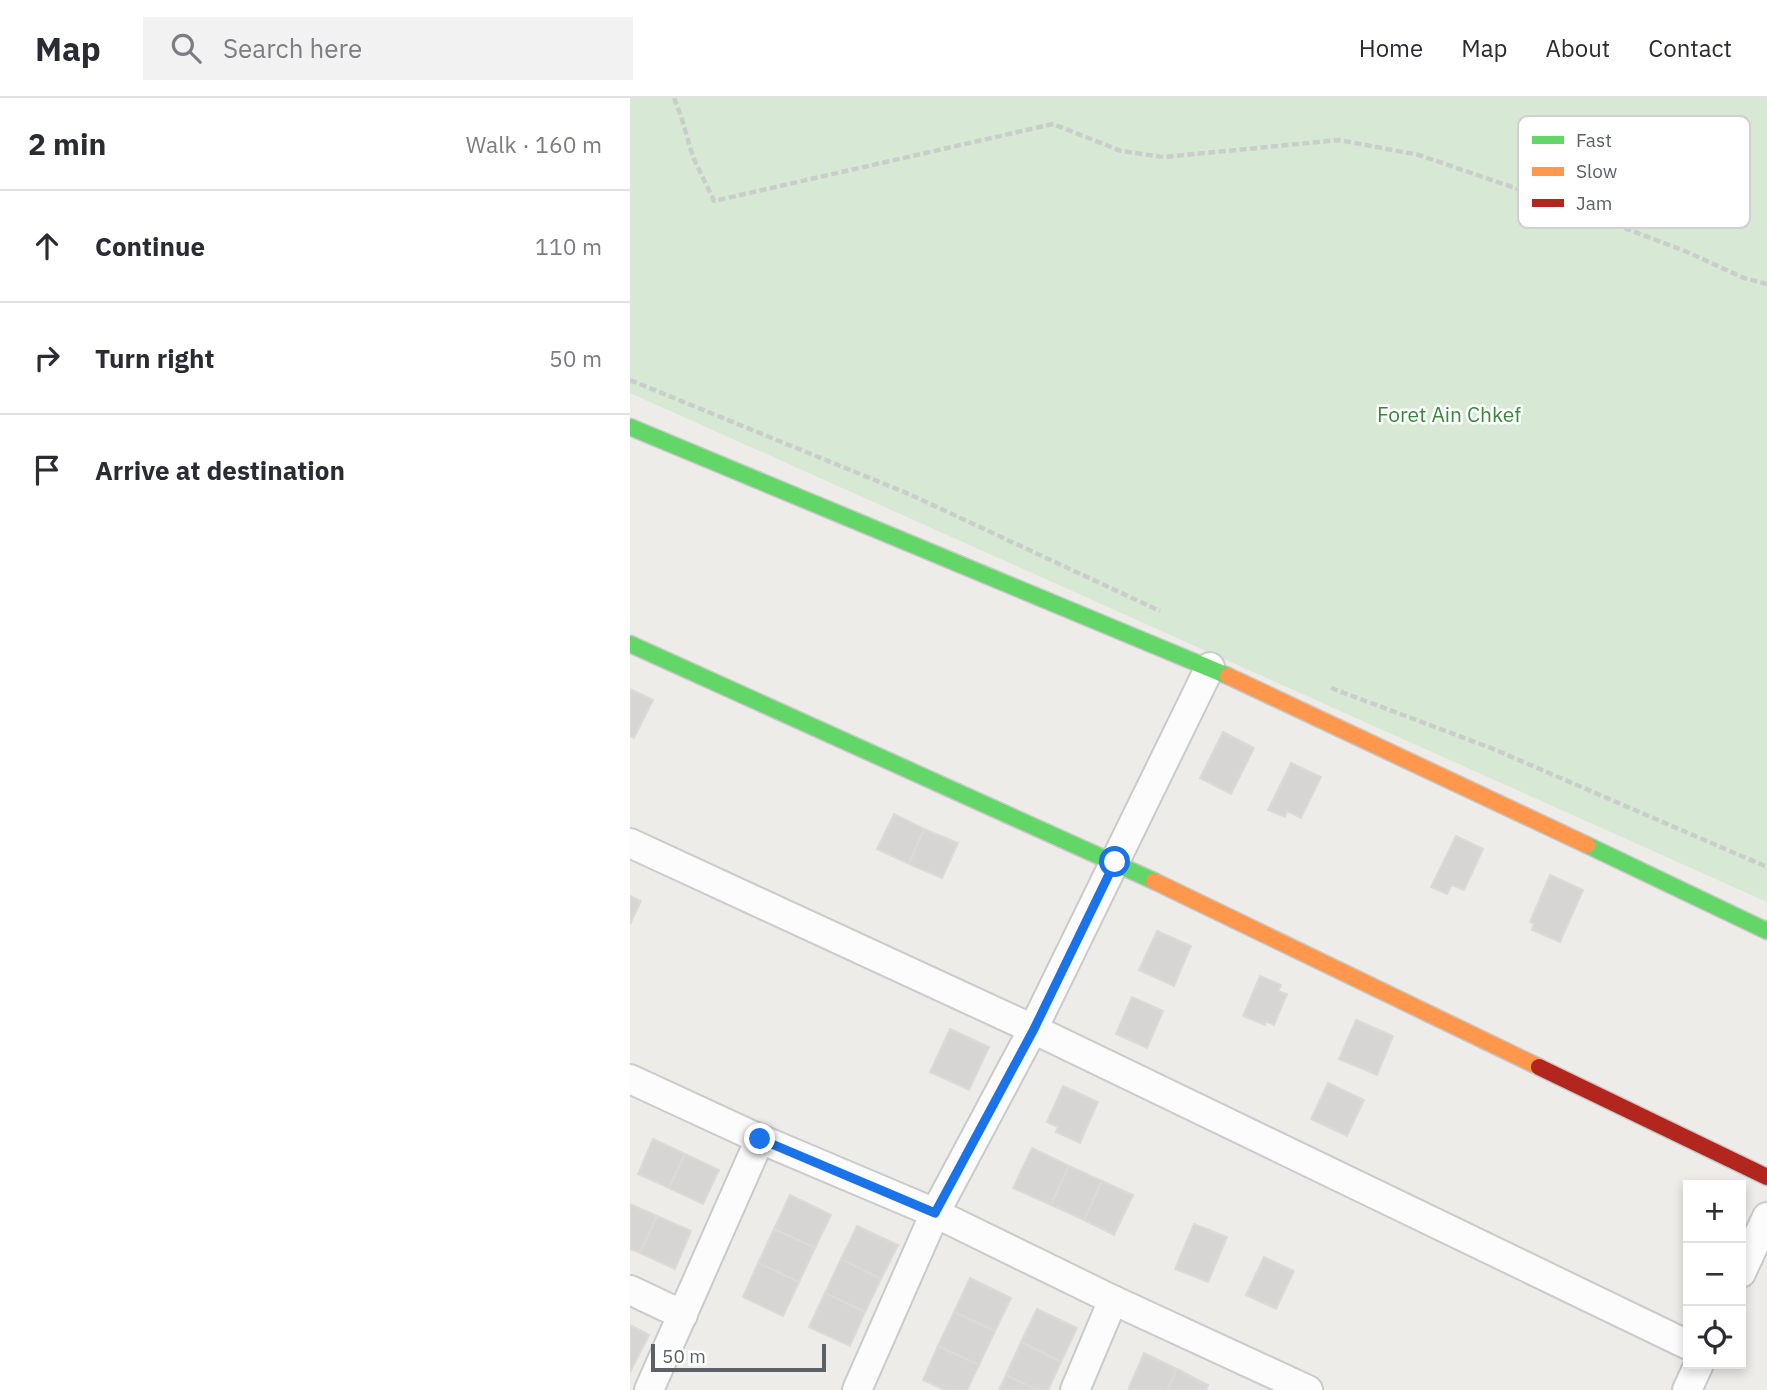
<!DOCTYPE html>
<html lang="en">
<head>
<meta charset="utf-8">
<style>
	body { margin:0; font-family:"IBM Plex Sans",sans-serif; background:#f2f2f3; color:#2b2b33 }
	.controls { position:absolute; right:21px; bottom:21px; display:grid; overflow:hidden; border-radius:0px; box-shadow:0 4px 10px #0003 }
	.controls button { width:63px; height:63px; display:grid; place-items:center; padding:0; border:0; border-bottom:2px solid #e1e1e2; background:#fff; color:#2b2b33; font:35px sans-serif }
	.scale { position:absolute; left:21px; bottom:18px; width:175px; box-sizing:border-box; padding-left:7px; border:4px solid #5d6165; border-top:0; font-size:19px; line-height:24px; white-space:nowrap; color:#5d6165; -webkit-text-stroke:5px #fff; paint-order:stroke }
	.stop { position:absolute; width:21px; height:21px; margin:-16px; border:5px solid #1a73e8; border-radius:50%; background:#fff }
	.stop.end { background:#1a73e8; border-color:#fff; box-shadow:0 2px 7px #0008 }
	.list { margin:0; padding:0; list-style:none }
	h2 { display:flex; justify-content:space-between; align-items:center; height:91px; margin:0; padding:0 28px; font-size:30px }
	h2 small { font-size:23px; font-weight:400; color:#7c7c81 }
	.list li { display:grid; grid-template-columns:46px 1fr auto; gap:21px; align-items:center; box-sizing:border-box; height:112px; padding:0 28px; border-top:2px solid #e1e1e2 }
	.list b { display:block; font-size:26px; white-space:nowrap }
	.list em { font-size:23px; font-style:normal; color:#7c7c81 }
	.icon { flex:none; width:38px; height:38px; fill:none; stroke:currentColor; stroke-width:2; stroke-linecap:round; stroke-linejoin:round }
	.map { position:relative; flex:none; width:1137px; height:1292px; overflow:hidden }
	header { display:flex; align-items:center; gap:42px; box-sizing:border-box; height:98px; padding:0 35px; background:#fff; border-bottom:2px solid #e1e1e2 }
	header strong { font-size:33px }
	nav { display:flex; gap:38px; margin-inline-start:auto; font-size:24px }
	.search { width:490px; height:63px; background:#f2f2f3; display:flex; align-items:center; gap:18px; box-sizing:border-box; padding:0 24px; border-radius:0px; color:#7c7c81; font-size:26px }
	main { display:flex }
	aside { flex:1; background:#fff }
	.map>svg:first-child { display:block }
	.green { fill:#d7e8d4 }
	.building { fill:#d6d5d3; stroke:#dcdad7; stroke-width:2 }
	.lines { fill:none; stroke-linecap:round; stroke-linejoin:round }
	.street-casing { stroke:#c9caca; stroke-width:32 }
	.fast-casing { stroke:#c8c8c8; stroke-width:19 }
	.slow-casing { stroke:#c8c8c8; stroke-width:19 }
	.jam-casing { stroke:#c8c8c8; stroke-width:19 }
	.path { stroke:#c9cecb; stroke-width:4.5; stroke-dasharray:7 3.5; stroke-linecap:butt }
	.street { stroke:#fcfcfc; stroke-width:28 }
	.fast { stroke:#63d668; stroke-width:16 }
	.slow { stroke:#ff974d; stroke-width:16 }
	.jam { stroke:#b3261e; stroke-width:16 }
	.route { stroke:#1a73e8; stroke-width:9 }
	.labels { text-anchor:middle; dominant-baseline:central; stroke-width:5; stroke-linejoin:round; paint-order:stroke }
	.park-label { font-size:21px; fill:#3c853e; stroke:#fff }
	.key { fill:#fff; stroke:#ced0d1; stroke-width:2 }
	.key-label { font-size:19px; fill:#5d6165 }
</style>
</head>
<body>
<header>
<strong>Map</strong>
<div class="search"><svg class="icon" aria-label="search" viewBox="0 0 24 24"><circle cx="10" cy="10" r="6"/><path d="M15 15l6 6"/></svg>Search here</div>
<nav><a>Home</a><a>Map</a><a>About</a><a>Contact</a></nav>
</header>
<main>
<aside>
<h2>2 min<small>Walk · 160 m</small></h2>
<ul class="list">
<li><svg class="icon" aria-label="ahead" viewBox="0 0 24 24"><path d="M12 20V5M6 11l6-6 6 6"/></svg><div><b>Continue</b></div><em>110 m</em></li>
<li><svg class="icon" aria-label="right" viewBox="0 0 24 24"><path d="M7 20v-9h11M14 6l5 5-5 5"/></svg><div><b>Turn right</b></div><em>50 m</em></li>
<li><svg class="icon" aria-label="arrive" viewBox="0 0 24 24"><path d="M6 21V4h12l-3 4 3 4H6"/></svg><div><b>Arrive at destination</b></div></li>
</ul>
</aside>
<div class="map">
<svg width="1137" height="1292" viewBox="0 0 1137 1292">
	<rect width="100%" height="100%" fill="#edece8"/>
	<!-- green -->
	<path class="green" d="M0 0H1137V804L0 295Z"/>
	<!-- building -->
	<g class="building">
		<path d="M0 591 23 602 4 640 0 638Z"/>
		<path d="M593 634 624 650 601 696 570 680Z"/>
		<path d="M661 665 691 679 671 720 657 713 655 719 638 712Z"/>
		<path d="M264 716 294 731 279 766 247 751Z"/>
		<path d="M294 731 328 745 312 780 279 766Z"/>
		<path d="M826 738 853 751 834 792 822 787 817 796 801 789Z"/>
		<path d="M920 777 953 792 930 844 902 832 904 826 900 824Z"/>
		<path d="M0 798 11 803 0 826Z"/>
		<path d="M527 833 561 848 544 888 509 872Z"/>
		<path d="M630 878 651 887 648 893 657 896 644 927 636 923 635 927 613 918Z"/>
		<path d="M502 899 533 913 517 950 486 936Z"/>
		<path d="M726 922 763 938 747 977 709 961Z"/>
		<path d="M320 931 359 949 339 992 300 974Z"/>
		<path d="M698 985 734 1002 717 1038 681 1021Z"/>
		<path d="M433 988 468 1004 450 1045 426 1034 428 1029 417 1024Z"/>
		<path d="M23 1041 55 1056 39 1090 8 1076Z"/>
		<path d="M402 1050 439 1068 421 1107 383 1090Z"/>
		<path d="M55 1056 89 1072 73 1106 39 1090Z"/>
		<path d="M439 1068 472 1083 454 1122 421 1107Z"/>
		<path d="M472 1083 503 1097 484 1137 454 1122Z"/>
		<path d="M160 1097 201 1117 185 1150 144 1131Z"/>
		<path d="M0 1106 27 1118 10 1155 0 1151Z"/>
		<path d="M27 1118 61 1133 45 1171 10 1155Z"/>
		<path d="M564 1126 597 1139 578 1184 545 1171Z"/>
		<path d="M227 1128 268 1147 251 1181 211 1161Z"/>
		<path d="M144 1131 185 1150 169 1184 128 1165Z"/>
		<path d="M634 1159 664 1173 646 1211 616 1197Z"/>
		<path d="M211 1161 251 1181 235 1214 195 1195Z"/>
		<path d="M128 1165 169 1184 153 1218 113 1199Z"/>
		<path d="M340 1180 381 1200 365 1233 324 1214Z"/>
		<path d="M195 1195 235 1214 220 1248 179 1229Z"/>
		<path d="M407 1211 447 1230 431 1264 391 1244Z"/>
		<path d="M324 1214 365 1233 349 1267 308 1248Z"/>
		<path d="M0 1227 19 1237 0 1274Z"/>
		<path d="M391 1244 431 1264 418 1292H407L376 1277Z"/>
		<path d="M308 1248 349 1267 337 1292H315L293 1282Z"/>
		<path d="M514 1255 547 1271 537 1292H498Z"/>
		<path d="M547 1271 578 1287 576 1292H537Z"/>
		<path d="M376 1277 407 1292H369Z"/>
	</g>
	<g class="lines">
		<defs>
			<g id="street">
				<path d="M0 745 403 931 1058 1247"/>
				<path d="M0 981 130 1041 305 1115 483 1202 678 1292"/>
				<path d="M1111 1175 1137 1119"/>
				<path d="M0 1192 53 1217"/>
				<path d="M19 1292 130 1041"/>
				<path d="M227 1292 305 1115 403 931 580 569"/>
				<path d="M445 1292 483 1202"/>
				<path d="M1057 1292 1069 1266"/>
			</g>
			<g id="fast">
				<path d="M0 329 598 578"/>
				<path d="M0 546 524 783"/>
				<path d="M957 747 1137 833"/>
			</g>
			<g id="slow">
				<path d="M598 578 957 747"/>
				<path d="M524 783 909 969"/>
			</g>
			<path id="jam" d="M909 969 1137 1079"/>
		</defs>
		<!-- street casing -->
		<use href="#street" class="street-casing"/>
		<!-- fast casing -->
		<use href="#fast" class="fast-casing"/>
		<!-- slow casing -->
		<use href="#slow" class="slow-casing"/>
		<!-- jam casing -->
		<use href="#jam" class="jam-casing"/>
		<!-- path -->
		<g class="path">
			<path d="M44 0 51 18 63 59 84 103 423 26 491 53 534 59 709 42 789 57 934 107 1055 153 1114 180 1137 186"/>
			<path d="M0 282 279 396 530 513"/>
			<path d="M701 590 861 650 1137 769"/>
		</g>
		<!-- street -->
		<use href="#street" class="street"/>
		<!-- fast -->
		<use href="#fast" class="fast"/>
		<!-- slow -->
		<use href="#slow" class="slow"/>
		<!-- jam -->
		<use href="#jam" class="jam"/>
	</g>
	<g class="lines">
		<!-- route -->
		<path class="route" d="M130 1041 305 1115 404 931 485 764"/>
	</g>
	<g class="labels">
		<!-- park labels -->
		<g class="park-label">
			<text x="819" y="316">Foret Ain Chkef</text>
		</g>
	</g>
	<!-- legend -->
	<rect x="888" y="18" width="232" height="112" rx="10" class="key"/>
	<rect x="902" y="38" width="32" height="8" fill="#63d668"/>
	<rect x="902" y="69" width="32" height="9" fill="#ff974d"/>
	<rect x="902" y="101" width="32" height="8" fill="#b3261e"/>
	<g class="key-label">
		<text x="946" y="49">Fast</text>
		<text x="946" y="80">Slow</text>
		<text x="946" y="112">Jam</text>
	</g>
</svg>
<div class="controls">
<button>+</button>
<button>−</button>
<button><svg class="icon" aria-label="locate" viewBox="0 0 24 24"><circle cx="12" cy="12" r="6"/><path d="M12 2v4M12 18v4M2 12h4M18 12h4"/></svg></button>
</div>
<div class="scale">50 m</div>
<div class="stop" style="left:485px;top:764px"></div>
<div class="stop end" style="left:130px;top:1041px"></div>
</div>
</main>
</body>
</html>
